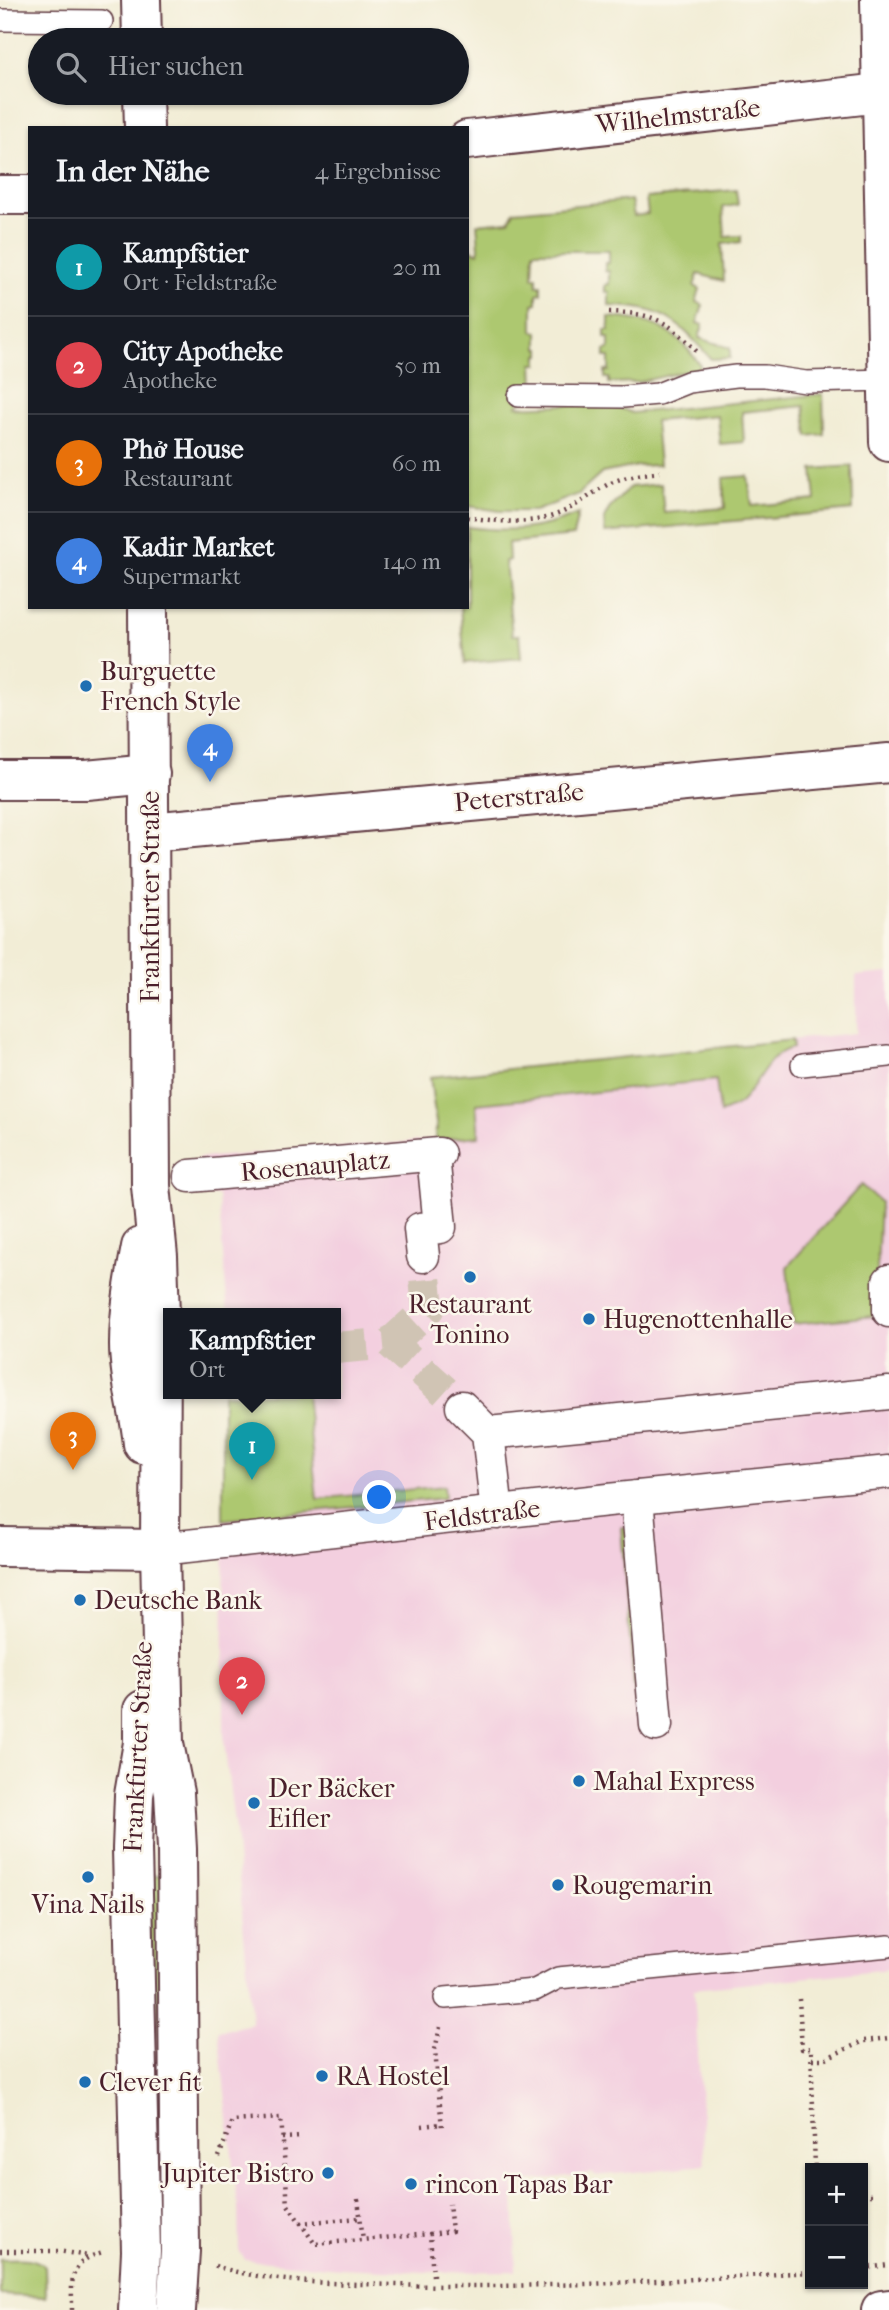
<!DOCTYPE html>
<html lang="de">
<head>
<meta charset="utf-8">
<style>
	body { margin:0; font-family:"IM FELL French Canon",serif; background:#242831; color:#f1f3f6 }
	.controls { position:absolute; right:21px; bottom:21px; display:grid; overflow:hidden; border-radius:0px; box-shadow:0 2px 5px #0004 }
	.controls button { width:63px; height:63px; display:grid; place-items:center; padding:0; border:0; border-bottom:2px solid #363941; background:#171b24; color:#f1f3f6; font:35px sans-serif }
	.you { position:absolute; left:380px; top:1498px; width:24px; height:24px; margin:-18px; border:5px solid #fff; border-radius:50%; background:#1a73e8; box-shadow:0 0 0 10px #1a73e833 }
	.badge { display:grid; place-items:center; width:46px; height:46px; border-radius:50%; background:#1f6fb2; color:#fff; font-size:23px; font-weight:700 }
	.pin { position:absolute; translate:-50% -58px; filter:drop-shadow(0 2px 4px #0008) }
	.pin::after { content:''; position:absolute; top:37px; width:24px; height:21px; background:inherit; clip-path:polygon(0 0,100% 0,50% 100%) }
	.popup { position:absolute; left:163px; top:1308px; width:178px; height:91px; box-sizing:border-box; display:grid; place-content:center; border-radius:0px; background:#171b24; filter:drop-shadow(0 2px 5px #0005); font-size:23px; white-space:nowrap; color:#9ea1a6 }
	.popup b { font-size:26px; color:#f1f3f6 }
	.popup::after { content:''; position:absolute; left:50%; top:100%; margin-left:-14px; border:14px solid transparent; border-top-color:#171b24 }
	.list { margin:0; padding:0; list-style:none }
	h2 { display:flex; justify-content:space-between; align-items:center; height:91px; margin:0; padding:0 28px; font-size:30px }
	h2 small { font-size:23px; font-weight:400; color:#9ea1a6 }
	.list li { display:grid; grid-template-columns:46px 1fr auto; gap:21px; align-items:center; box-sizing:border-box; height:98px; padding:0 28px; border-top:2px solid #363941 }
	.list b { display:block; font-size:26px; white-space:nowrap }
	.list p { margin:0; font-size:23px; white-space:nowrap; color:#9ea1a6 }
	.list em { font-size:23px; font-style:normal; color:#9ea1a6 }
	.icon { flex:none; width:38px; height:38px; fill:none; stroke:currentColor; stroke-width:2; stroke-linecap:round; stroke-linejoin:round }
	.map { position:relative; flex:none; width:889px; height:2310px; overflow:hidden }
	.search { position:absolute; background:#171b24; box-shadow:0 2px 5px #0004; left:28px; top:28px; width:441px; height:77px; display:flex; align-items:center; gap:18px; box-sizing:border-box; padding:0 24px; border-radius:38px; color:#9ea1a6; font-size:26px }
	.panel { position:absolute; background:#171b24; box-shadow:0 2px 5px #0004; left:28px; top:126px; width:441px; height:483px; border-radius:0px }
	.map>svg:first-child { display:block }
	.built { fill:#f3cfdf }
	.green { fill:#adc86f; stroke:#7c744d; stroke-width:2 }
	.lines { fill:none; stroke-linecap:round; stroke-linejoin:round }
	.pedestrian-tunnel { stroke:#d0c4b4; stroke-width:32; stroke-dasharray:32 16; stroke-linecap:butt }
	.service-casing { stroke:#633e45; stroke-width:24 }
	.pedestrian-casing { stroke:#633e45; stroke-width:35 }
	.minor-casing { stroke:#633e45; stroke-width:42 }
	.secondary-casing { stroke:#633e45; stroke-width:42 }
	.path { stroke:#633e45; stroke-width:4.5; stroke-dasharray:2 5; stroke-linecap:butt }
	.service { stroke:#fff; stroke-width:21 }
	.pedestrian { stroke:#fff; stroke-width:32 }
	.minor { stroke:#fff; stroke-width:38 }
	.secondary { stroke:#fff; stroke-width:38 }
	.poi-dot { fill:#1f6fb2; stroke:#fbf7ec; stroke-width:2.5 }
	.labels { text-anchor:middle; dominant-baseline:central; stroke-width:5; stroke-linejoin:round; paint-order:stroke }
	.street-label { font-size:26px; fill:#4a1f2b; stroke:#fbf7ec }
	.poi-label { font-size:26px; fill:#4a1f2b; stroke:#fbf7ec; text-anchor:start }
</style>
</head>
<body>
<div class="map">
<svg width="889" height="2310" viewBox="0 0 889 2310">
	<rect width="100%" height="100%" fill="#fbf7ec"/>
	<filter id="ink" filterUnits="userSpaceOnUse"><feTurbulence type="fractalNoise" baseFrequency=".0143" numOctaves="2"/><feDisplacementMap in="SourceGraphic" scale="14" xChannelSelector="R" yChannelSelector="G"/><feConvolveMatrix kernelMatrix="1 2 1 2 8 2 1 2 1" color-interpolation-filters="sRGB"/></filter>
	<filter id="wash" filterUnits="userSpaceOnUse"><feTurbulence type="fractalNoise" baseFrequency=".00686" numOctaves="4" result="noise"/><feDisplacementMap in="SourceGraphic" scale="28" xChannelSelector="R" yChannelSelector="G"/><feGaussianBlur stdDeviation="1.57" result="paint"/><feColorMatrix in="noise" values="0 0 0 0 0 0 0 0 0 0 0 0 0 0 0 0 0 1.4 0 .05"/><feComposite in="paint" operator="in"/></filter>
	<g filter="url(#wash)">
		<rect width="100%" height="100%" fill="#f2edd6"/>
		<!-- built -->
		<path class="built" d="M889 973V1969L694 1989 705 2165 594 2176 593 2173 514 2183 516 2271 425 2272 341 2268 245 2260 239 2251 238 2207 218 2031 252 2024 235 1832 224 1742 223 1394H336V1314H228L218 1195 200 1196 198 1158 435 1140V1130H437L430 1077 856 1033V976Z"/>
		<!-- green -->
		<g class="green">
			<path d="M736 190 738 205 723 207 725 237 741 236V242L722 244 724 281 698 274 694 286 700 289 696 302 703 305 697 323 703 325 699 338 730 348V358L711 359C678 321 662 306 609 306V292H605V285L609 284V271H605V263H609V251H534L533 277H537V285H541V293L537 294V303L533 304V331L538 332V348H541V355H538V364H533L534 386 517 406C549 408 604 398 632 413L823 394 824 434 808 436 804 406 742 412 744 442 720 444 717 415 655 421 659 465 637 466 602 473 579 494 535 511H500L467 506V247L478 253 479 248 477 224 509 221 514 211 631 200 634 216 648 214 646 198Z"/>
			<path d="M609 317C654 320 674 328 700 365V368L639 382 609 383V378H605V371H609V357H605V350L609 349V338H605V330H609Z"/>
			<path d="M852 466 853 510 605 533 604 519 609 509 630 487 661 484 664 513 725 508 723 478 748 476 752 506 816 500 813 469Z"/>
			<path d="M578 514 573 536 508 543 509 560 505 561 512 635H519L521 658 465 663 460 607H467V527C509 532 539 531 578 514Z"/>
			<path d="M792 1040 793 1048C766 1053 758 1086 740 1103 734 1108 726 1110 720 1113L716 1080 476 1104 479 1136 436 1140 435 1130H437L430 1077Z"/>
			<path d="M861 1185 880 1202 875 1316 793 1324 787 1267Z"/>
			<path d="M223 1394H306L317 1499 444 1486 445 1498 223 1520Z"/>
			<path d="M621 1527H627L648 1701 635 1702Z"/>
			<path d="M143 1875H165L167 2222H159L158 2016Z"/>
			<path d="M0 2259C15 2259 34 2255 45 2267L46 2297 0 2295Z"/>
		</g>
	</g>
	<g filter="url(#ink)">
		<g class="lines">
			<!-- pedestrian-tunnel -->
			<g class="pedestrian-tunnel">
				<path d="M391 1343 428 1309 423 1256"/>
				<path d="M336 1348 391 1343 462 1407"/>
			</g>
			<defs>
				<g id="service">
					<path d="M0 20 102 21"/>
					<path d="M519 396 623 397 658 394 688 382 736 376H765L806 382 888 380"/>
					<path d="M802 1065 889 1056"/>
					<path d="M445 1998 535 1990 558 1978 889 1946"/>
				</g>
				<g id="pedestrian">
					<path d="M190 1176 439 1154"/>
					<path d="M423 1256 420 1229 440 1227 433 1155"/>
					<path d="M889 1281V1311"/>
					<path d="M462 1407 488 1433 497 1513"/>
					<path d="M488 1433 889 1393"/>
					<path d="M637 1497 656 1725"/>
					<path d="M160 1549 608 1500 889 1472"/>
				</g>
				<g id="minor">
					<path d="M880 0 889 442"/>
					<path d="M467 140 889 92"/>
					<path d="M0 195H30"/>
					<path d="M0 780H86L150 774"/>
					<path d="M150 832 889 763"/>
					<path d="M0 1547 160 1549"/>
				</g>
				<g id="secondary">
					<path d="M141 0 142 40"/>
					<path d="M143 93 144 128"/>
					<path d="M148 607 151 1186 158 1256 161 1346 160 1549 164 1744 174 1793 177 1849 180 2251 176 2310"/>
					<path d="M141 1247C135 1279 129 1312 129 1345 129 1379 140 1411 143 1444"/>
					<path d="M138 2310 141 2251 132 1849 134 1795 143 1743V1710"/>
					<path d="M881 2310 889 2309"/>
				</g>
			</defs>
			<!-- service casing -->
			<use href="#service" class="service-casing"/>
			<!-- pedestrian casing -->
			<use href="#pedestrian" class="pedestrian-casing"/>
			<!-- minor casing -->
			<use href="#minor" class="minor-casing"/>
			<!-- secondary casing -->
			<use href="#secondary" class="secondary-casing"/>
			<!-- path -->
			<g class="path">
				<path d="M609 312C652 313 669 320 698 353"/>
				<path d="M467 517C495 521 522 525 549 517 572 511 587 496 607 485 623 476 642 474 660 472"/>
				<path d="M799 1999 802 2049 811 2048 815 2168"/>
				<path d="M440 2027 435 2050 442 2128"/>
				<path d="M812 2059H824L864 2041 889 2038"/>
				<path d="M422 2126 442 2124"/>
				<path d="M282 2138 301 2137"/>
				<path d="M219 2157 232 2121 281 2118 288 2205 315 2244 430 2234"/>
				<path d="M863 2195H872"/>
				<path d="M358 2199 363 2240"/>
				<path d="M300 2223 360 2218"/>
				<path d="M0 2251H58L88 2256"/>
				<path d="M215 2266C272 2284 335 2283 394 2285 533 2289 672 2281 810 2272"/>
				<path d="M863 2268 889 2265"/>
				<path d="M433 2276 430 2234 452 2231 449 2204"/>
				<path d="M72 2310C72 2278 68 2262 103 2252"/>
			</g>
			<!-- service -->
			<use href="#service" class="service"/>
			<!-- pedestrian -->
			<use href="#pedestrian" class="pedestrian"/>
			<!-- minor -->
			<use href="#minor" class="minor"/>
			<!-- secondary -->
			<use href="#secondary" class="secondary"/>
		</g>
	</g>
	<!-- markers -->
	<g class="poi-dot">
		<circle cx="86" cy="686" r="7"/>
		<circle cx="470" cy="1277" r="7"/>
		<circle cx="589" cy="1319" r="7"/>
		<circle cx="80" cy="1600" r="7"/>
		<circle cx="579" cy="1781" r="7"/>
		<circle cx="254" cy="1803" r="7"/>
		<circle cx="88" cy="1877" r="7"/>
		<circle cx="558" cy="1885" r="7"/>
		<circle cx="322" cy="2076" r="7"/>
		<circle cx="85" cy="2082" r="7"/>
		<circle cx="328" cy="2173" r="7"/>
		<circle cx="411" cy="2184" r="7"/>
	</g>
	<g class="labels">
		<!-- street labels -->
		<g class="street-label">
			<text transform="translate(678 116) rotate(-6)">Wilhelmstraße</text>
			<text transform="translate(519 797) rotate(-5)">Peterstraße</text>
			<text transform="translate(150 897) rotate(-90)">Frankfurter Straße</text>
			<text transform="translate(315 1166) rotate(-5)">Rosenauplatz</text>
			<text transform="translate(482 1515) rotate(-7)">Feldstraße</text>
			<text transform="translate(138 1747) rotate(-87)">Frankfurter Straße</text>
		</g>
		<!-- poi labels -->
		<g class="poi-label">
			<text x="100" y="671">Burguette<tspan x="100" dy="30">French Style</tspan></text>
			<text x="470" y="1304" text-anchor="middle">Restaurant<tspan x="470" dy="30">Tonino</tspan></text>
			<text x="603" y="1319">Hugenottenhalle</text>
			<text x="94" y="1600">Deutsche Bank</text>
			<text x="593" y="1781">Mahal Express</text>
			<text x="268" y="1788">Der Bäcker<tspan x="268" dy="30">Eifler</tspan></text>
			<text x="572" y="1885">Rougemarin</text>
			<text x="88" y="1904" text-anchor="middle">Vina Nails</text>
			<text x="336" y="2076">RA Hostel</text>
			<text x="99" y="2082">Clever fit</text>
			<text x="314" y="2173" text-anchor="end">Jupiter Bistro</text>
			<text x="425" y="2184">rincon Tapas Bar</text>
		</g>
	</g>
</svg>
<div class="controls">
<button>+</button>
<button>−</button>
</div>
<div class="you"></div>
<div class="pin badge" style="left:252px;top:1480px;background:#0f9aa8">1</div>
<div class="popup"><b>Kampfstier</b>Ort</div>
<div class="pin badge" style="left:242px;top:1715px;background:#e0444e">2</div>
<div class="pin badge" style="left:73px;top:1470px;background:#e8710a">3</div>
<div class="pin badge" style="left:210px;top:782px;background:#3f7fe0">4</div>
<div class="search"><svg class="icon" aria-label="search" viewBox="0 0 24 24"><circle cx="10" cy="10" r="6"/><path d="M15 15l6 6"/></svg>Hier suchen</div>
<section class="panel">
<h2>In der Nähe<small>4 Ergebnisse</small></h2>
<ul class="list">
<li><span class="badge" style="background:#0f9aa8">1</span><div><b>Kampfstier</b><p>Ort · Feldstraße</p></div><em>20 m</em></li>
<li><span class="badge" style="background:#e0444e">2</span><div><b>City Apotheke</b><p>Apotheke</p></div><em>50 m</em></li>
<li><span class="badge" style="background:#e8710a">3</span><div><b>Phở House</b><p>Restaurant</p></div><em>60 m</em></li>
<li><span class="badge" style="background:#3f7fe0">4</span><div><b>Kadir Market</b><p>Supermarkt</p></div><em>140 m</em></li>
</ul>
</section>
</div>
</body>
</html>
